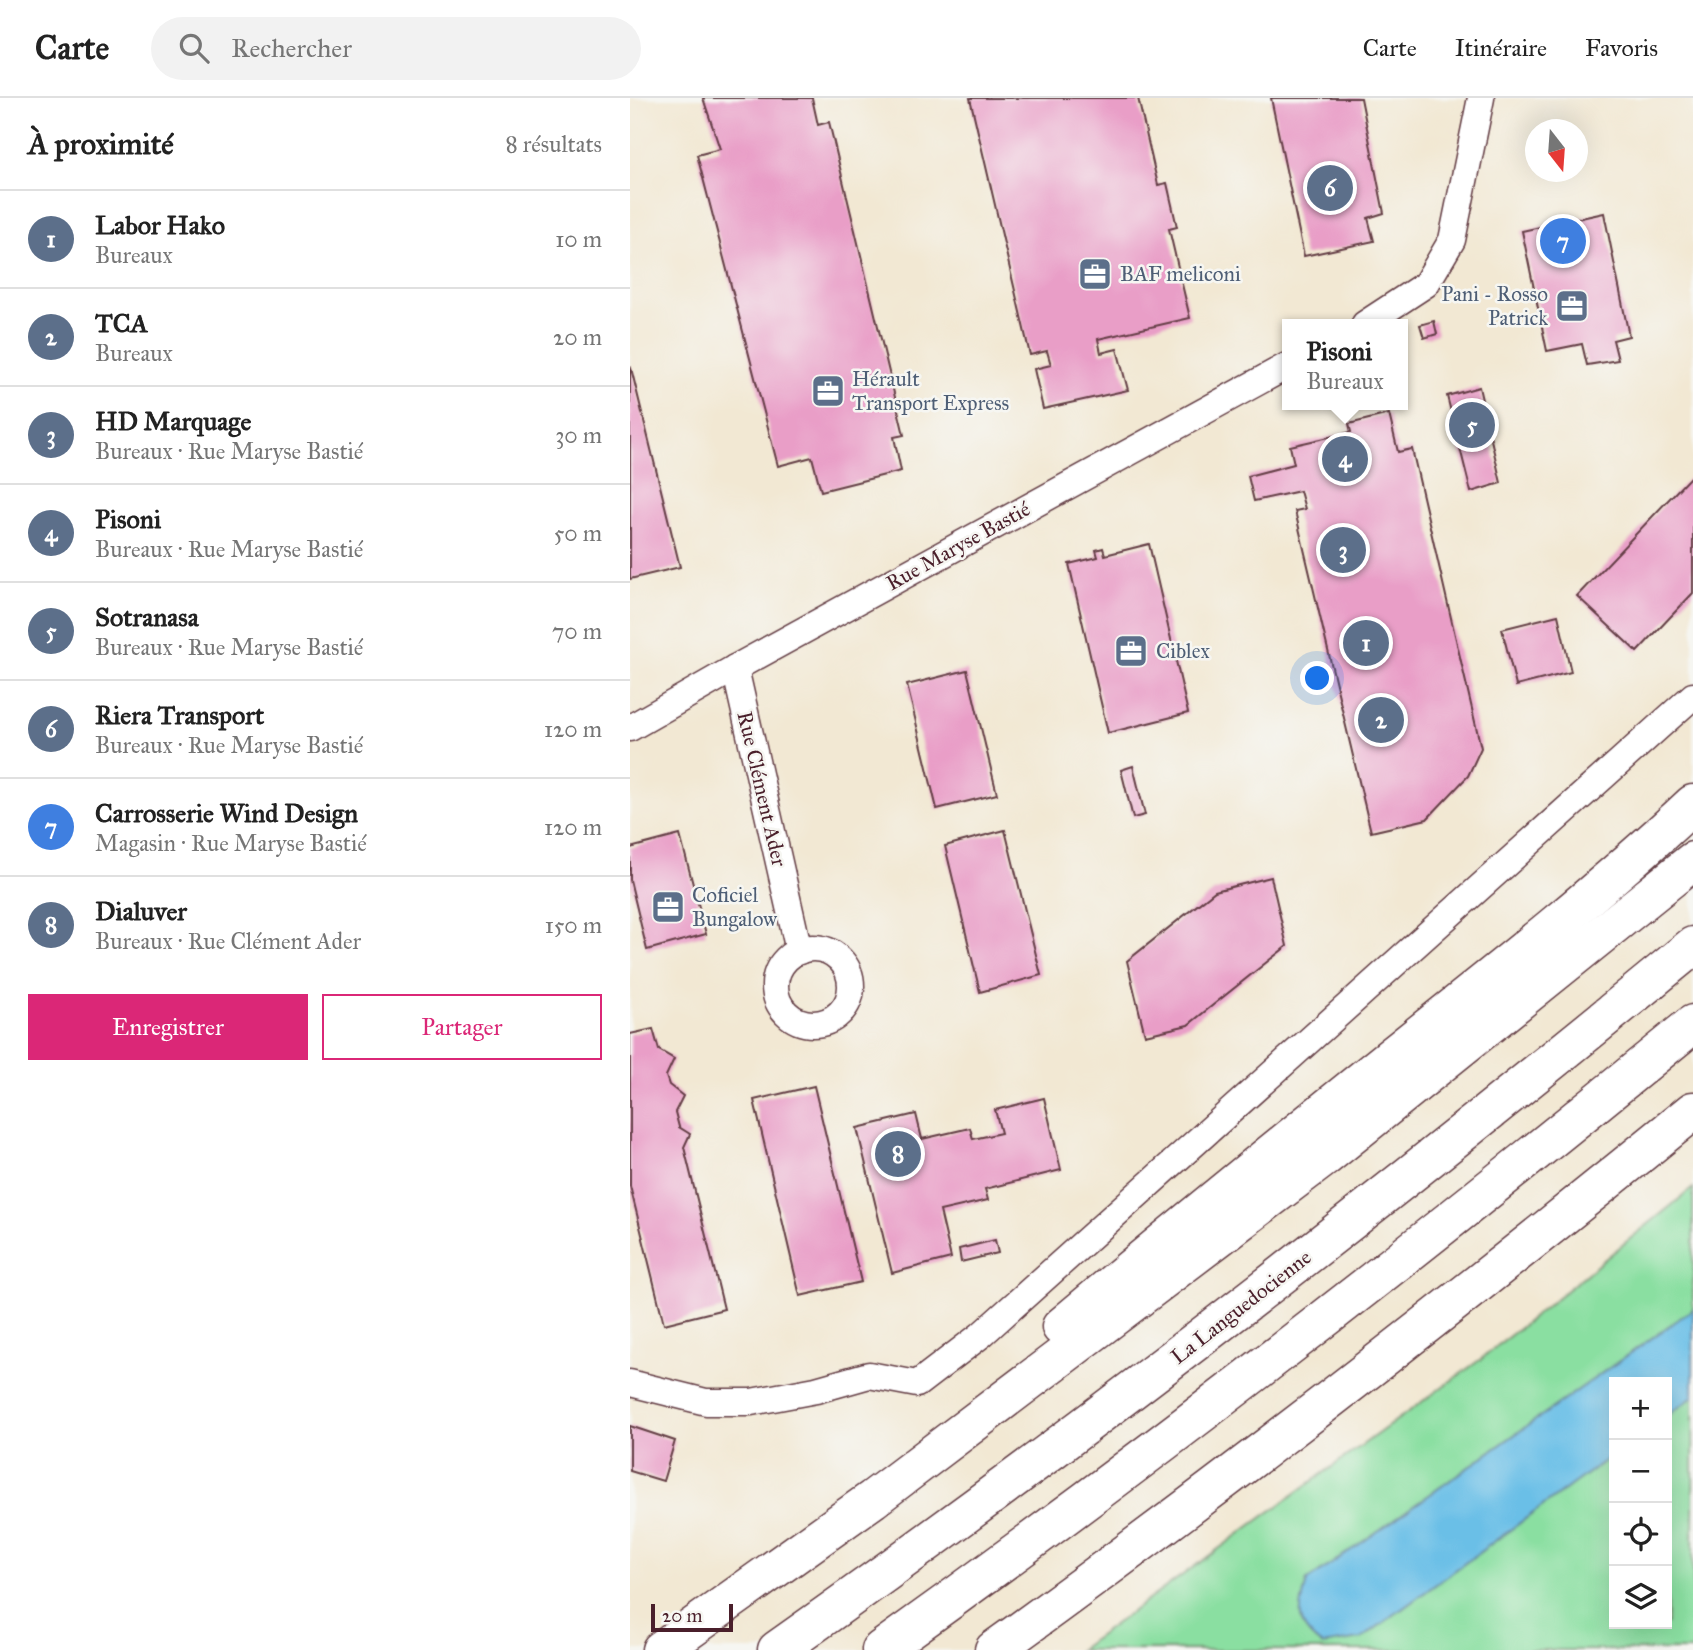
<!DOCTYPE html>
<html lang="fr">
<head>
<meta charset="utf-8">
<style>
	body { margin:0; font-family:"IM FELL Great Primer",serif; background:#f2f2f2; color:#222 }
	.controls { position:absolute; right:21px; bottom:21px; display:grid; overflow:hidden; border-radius:0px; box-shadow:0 7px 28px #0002 }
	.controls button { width:63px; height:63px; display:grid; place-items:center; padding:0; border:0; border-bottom:2px solid #e0e0e0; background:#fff; color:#222; font:35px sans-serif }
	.compass { position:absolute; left:895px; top:21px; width:63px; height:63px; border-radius:50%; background:#fff; box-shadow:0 7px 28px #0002; rotate:163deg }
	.scale { position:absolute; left:21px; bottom:18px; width:82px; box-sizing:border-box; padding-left:7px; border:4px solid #4a1f2b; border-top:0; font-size:19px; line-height:24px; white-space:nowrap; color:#4a1f2b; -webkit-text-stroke:5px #f6f6f2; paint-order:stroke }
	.you { position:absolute; left:688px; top:581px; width:24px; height:24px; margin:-18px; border:5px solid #fff; border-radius:50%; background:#1a73e8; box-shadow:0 0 0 10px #1a73e833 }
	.badge { display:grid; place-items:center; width:46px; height:46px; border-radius:50%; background:#db2777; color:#fff; font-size:23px; font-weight:700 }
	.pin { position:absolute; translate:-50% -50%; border:4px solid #fff; box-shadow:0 2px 7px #0006 }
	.popup { position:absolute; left:652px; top:221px; width:126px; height:91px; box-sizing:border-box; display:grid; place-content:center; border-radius:0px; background:#fff; filter:drop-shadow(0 2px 5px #0005); font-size:23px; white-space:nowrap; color:#767676 }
	.popup b { font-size:26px; color:#222 }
	.popup::after { content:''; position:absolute; left:50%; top:100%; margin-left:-14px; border:14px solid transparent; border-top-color:#fff }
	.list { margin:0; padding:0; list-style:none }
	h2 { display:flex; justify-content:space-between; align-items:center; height:91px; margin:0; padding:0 28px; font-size:30px }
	h2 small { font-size:23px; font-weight:400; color:#767676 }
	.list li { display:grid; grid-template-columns:46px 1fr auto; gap:21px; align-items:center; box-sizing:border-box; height:98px; padding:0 28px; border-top:2px solid #e0e0e0 }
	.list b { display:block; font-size:26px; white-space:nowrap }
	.list p { margin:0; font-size:23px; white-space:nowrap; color:#767676 }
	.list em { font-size:23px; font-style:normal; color:#767676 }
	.actions { display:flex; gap:14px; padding:21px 28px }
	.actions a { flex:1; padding:16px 0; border:2px solid #db2777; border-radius:0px; text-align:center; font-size:24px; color:#db2777 }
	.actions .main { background:#db2777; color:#fff }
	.icon { flex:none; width:38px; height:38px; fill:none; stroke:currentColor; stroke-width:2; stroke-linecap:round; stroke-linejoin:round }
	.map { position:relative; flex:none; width:1063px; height:1552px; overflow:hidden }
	header { display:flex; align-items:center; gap:42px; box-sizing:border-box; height:98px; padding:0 35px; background:#fff; border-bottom:2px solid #e0e0e0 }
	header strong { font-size:33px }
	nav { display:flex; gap:38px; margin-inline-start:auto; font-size:24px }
	.search { width:490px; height:63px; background:#f2f2f2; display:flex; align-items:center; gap:18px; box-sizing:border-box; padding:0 24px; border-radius:38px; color:#767676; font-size:26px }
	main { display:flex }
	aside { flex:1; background:#fff }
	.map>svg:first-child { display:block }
	.green { fill:#8adfa1; stroke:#6a7f66; stroke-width:2; fill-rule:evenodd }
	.water { fill:#6abfe7; stroke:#5a6f89; stroke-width:2 }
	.building { fill:#e99ec7 }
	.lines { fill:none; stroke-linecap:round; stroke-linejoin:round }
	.minor-casing { stroke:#633d44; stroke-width:29 }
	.highway-casing { stroke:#633d44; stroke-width:41 }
	.minor { stroke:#fff; stroke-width:26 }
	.highway { stroke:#fff; stroke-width:38 }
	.labels { text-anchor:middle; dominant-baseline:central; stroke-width:5; stroke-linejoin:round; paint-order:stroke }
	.service-label { font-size:21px; fill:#4e5e75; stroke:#f6f6f2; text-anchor:start }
	.street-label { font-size:21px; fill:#4a1f2b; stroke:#f6f6f2 }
</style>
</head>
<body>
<header>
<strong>Carte</strong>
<div class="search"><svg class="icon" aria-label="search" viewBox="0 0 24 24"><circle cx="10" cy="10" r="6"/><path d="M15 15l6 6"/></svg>Rechercher</div>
<nav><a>Carte</a><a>Itinéraire</a><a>Favoris</a></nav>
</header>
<main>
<aside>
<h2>À proximité<small>8 résultats</small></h2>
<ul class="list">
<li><span class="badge" style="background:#5c6f8a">1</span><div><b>Labor Hako</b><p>Bureaux</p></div><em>10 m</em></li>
<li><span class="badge" style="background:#5c6f8a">2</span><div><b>TCA</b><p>Bureaux</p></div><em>20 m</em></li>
<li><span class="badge" style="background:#5c6f8a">3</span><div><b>HD Marquage</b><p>Bureaux · Rue Maryse Bastié</p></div><em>30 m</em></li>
<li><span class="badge" style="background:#5c6f8a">4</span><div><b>Pisoni</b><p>Bureaux · Rue Maryse Bastié</p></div><em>50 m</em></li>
<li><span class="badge" style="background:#5c6f8a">5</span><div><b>Sotranasa</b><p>Bureaux · Rue Maryse Bastié</p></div><em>70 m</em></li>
<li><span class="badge" style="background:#5c6f8a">6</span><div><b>Riera Transport</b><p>Bureaux · Rue Maryse Bastié</p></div><em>120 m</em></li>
<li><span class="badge" style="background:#3f7fe0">7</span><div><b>Carrosserie Wind Design</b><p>Magasin · Rue Maryse Bastié</p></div><em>120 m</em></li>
<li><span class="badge" style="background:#5c6f8a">8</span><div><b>Dialuver</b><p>Bureaux · Rue Clément Ader</p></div><em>150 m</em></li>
</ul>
<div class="actions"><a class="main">Enregistrer</a><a>Partager</a></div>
</aside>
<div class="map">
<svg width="1063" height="1552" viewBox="0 0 1063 1552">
	<rect width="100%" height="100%" fill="#f6f6f2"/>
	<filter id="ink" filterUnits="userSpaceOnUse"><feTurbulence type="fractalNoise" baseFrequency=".0143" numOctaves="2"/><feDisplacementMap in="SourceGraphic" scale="14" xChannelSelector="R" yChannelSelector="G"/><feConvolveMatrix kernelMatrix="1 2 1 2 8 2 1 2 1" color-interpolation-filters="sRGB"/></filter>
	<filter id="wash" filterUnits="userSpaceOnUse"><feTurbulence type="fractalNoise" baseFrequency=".00686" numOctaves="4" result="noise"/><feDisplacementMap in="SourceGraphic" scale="28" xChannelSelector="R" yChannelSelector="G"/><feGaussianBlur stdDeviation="1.57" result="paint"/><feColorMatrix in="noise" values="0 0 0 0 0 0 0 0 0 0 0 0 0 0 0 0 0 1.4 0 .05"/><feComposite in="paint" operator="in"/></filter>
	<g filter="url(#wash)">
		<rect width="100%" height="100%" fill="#f2e8d3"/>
		<!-- green -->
		<path class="green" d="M1063 1090V1552H449L851 1261ZM984 1284H1037V1526H984Z"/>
		<!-- water -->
		<path class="water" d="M1063 1211V1299L1037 1318V1284H984V1356L731 1541 692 1547C664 1527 669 1514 677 1483Z"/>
		<g id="blocks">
			<!-- building -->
			<g class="building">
				<path d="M73 0H182L188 27 199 24 274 337 264 339 271 373 191 393 182 359 148 368 67 57 90 51Z"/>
				<path d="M340 0H508L528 87 537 85 547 129 539 131 560 220 468 241 471 255 487 251 498 292 413 311 404 271 421 267 417 253 400 257Z"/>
				<path d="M641 0H731L754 115 738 120 744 143 674 158Z"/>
				<path d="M974 115 999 238 983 242 988 262 957 267 952 246 917 253 892 133Z"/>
				<path d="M804 223 807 236 794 240 790 227Z"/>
				<path d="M1 270 50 469 0 481V271Z"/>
				<path d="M849 289 871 385 841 394 817 298Z"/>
				<path d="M759 316 768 354 782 351 851 650 838 678 797 721 741 734 665 413 675 411 670 393 624 403 618 378 664 366 660 348 721 334 719 326Z"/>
				<path d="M1060 379 1063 381V495L1007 554 947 498Z"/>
				<path d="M519 446 558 615 478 635 439 466 468 459 466 452 473 450 475 457Z"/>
				<path d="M928 517 941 574 886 588 872 531Z"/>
				<path d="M337 572 367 696 307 711 277 587Z"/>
				<path d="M503 668 515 717 503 720 491 672Z"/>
				<path d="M375 732 411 877 350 894 315 748Z"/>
				<path d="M50 737 76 836 17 852 0 782V750Z"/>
				<path d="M641 779 657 848 558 927 515 937 497 863 585 793Z"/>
				<path d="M23 931 29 952 44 961 36 978 39 987 53 998 45 1014 49 1029 60 1036 54 1049 94 1211 34 1226 0 1088V936Z"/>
				<path d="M184 988 231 1184 170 1198 124 1002Z"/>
				<path d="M414 1000 431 1072 355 1091 358 1102 310 1113 321 1160 262 1175 227 1030 286 1016 292 1041 340 1030 343 1041 371 1035 365 1012Z"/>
				<path d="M365 1142 368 1155 331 1164 329 1151Z"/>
				<path d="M0 1328 45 1343 33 1383 0 1373Z"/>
			</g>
		</g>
	</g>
	<g filter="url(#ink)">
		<use href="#blocks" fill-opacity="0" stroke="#633d44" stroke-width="2"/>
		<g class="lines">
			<defs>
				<g id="minor">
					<path d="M735 226 796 186 822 142 851 0"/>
					<path d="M105 570 169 853"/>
					<path d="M0 630 105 570 657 268"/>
					<circle cx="183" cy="888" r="38"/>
					<path d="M0 1285 76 1304H121L186 1292 239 1277 287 1286 351 1237 1063 598"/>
				</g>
				<g id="highway">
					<path d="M431 1229C540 1137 651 1047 763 957 865 876 968 795 1063 706"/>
					<path d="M31 1552 243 1401 695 1059 1063 763"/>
					<path d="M147 1552C462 1330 765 1093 1063 848"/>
					<path d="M251 1552C529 1353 799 1143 1063 926"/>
					<path d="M364 1552C603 1380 835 1199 1063 1013"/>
				</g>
			</defs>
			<!-- minor casing -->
			<use href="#minor" class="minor-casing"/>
			<!-- highway casing -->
			<use href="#highway" class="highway-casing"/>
			<!-- minor -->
			<use href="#minor" class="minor"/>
			<!-- highway -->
			<use href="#highway" class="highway"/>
		</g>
	</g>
	<!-- icons -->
	<defs>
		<symbol id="office-square" viewBox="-11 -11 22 22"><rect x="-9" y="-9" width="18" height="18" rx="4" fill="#5c6f8a" stroke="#f6f6f2"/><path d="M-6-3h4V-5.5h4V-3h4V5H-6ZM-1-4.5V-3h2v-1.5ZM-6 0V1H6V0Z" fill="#fff"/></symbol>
	</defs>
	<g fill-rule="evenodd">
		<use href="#office-square" x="446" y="157" width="38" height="38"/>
		<use href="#office-square" x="923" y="189" width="38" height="38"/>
		<use href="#office-square" x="179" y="274" width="38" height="38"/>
		<use href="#office-square" x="482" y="534" width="38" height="38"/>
		<use href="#office-square" x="19" y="790" width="38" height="38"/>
	</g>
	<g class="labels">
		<!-- service labels -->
		<g class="service-label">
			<text x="490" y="176">BAF meliconi</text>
			<text x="918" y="196" text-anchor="end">Pani - Rosso<tspan x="918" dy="24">Patrick</tspan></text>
			<text x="222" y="281">Hérault<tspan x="222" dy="24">Transport Express</tspan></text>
			<text x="526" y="553">Ciblex</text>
			<text x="62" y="797">Coficiel<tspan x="62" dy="24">Bungalow</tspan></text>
		</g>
		<!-- street labels -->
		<g class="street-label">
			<text transform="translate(328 448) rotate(-29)">Rue Maryse Bastié</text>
			<text transform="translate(132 691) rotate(77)">Rue Clément Ader</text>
			<text transform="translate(611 1209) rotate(-38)">La Languedocienne</text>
		</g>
	</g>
</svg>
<div class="controls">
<button>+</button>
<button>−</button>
<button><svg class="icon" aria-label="locate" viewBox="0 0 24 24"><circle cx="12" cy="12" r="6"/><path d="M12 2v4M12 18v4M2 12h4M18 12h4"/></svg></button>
<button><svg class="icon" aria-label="layers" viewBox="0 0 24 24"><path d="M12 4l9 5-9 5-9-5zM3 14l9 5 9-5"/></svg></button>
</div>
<svg class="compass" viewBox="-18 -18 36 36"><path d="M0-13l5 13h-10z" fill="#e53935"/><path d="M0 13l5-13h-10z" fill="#767676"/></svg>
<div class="scale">20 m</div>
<div class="you"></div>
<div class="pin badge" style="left:736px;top:545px;background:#5c6f8a">1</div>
<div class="pin badge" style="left:751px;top:622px;background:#5c6f8a">2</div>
<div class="pin badge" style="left:713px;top:452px;background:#5c6f8a">3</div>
<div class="pin badge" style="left:715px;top:361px;background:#5c6f8a">4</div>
<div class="popup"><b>Pisoni</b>Bureaux</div>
<div class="pin badge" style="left:842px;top:327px;background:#5c6f8a">5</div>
<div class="pin badge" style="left:700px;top:90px;background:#5c6f8a">6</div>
<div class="pin badge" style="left:933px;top:143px;background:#3f7fe0">7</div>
<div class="pin badge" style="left:268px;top:1056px;background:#5c6f8a">8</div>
</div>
</main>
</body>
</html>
